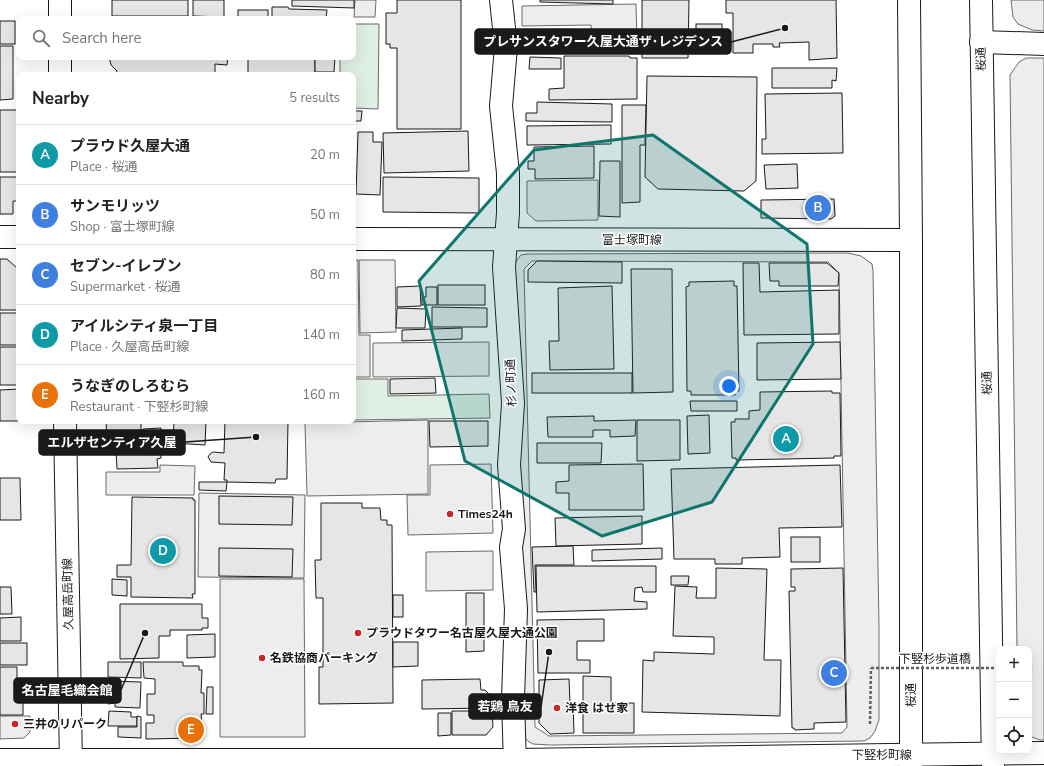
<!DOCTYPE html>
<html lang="en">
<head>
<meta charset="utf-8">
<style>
	body { margin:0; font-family:"Nunito Sans","Noto Sans JP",sans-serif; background:#f6f6f6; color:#222 }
	.controls { position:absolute; right:12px; bottom:12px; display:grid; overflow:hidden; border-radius:8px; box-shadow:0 4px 16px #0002 }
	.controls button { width:36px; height:36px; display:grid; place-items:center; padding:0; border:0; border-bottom:1px solid #e0e0e0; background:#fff; color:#222; font:20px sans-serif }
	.you { position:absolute; left:729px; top:386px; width:14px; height:14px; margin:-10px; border:3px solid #fff; border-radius:50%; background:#1a73e8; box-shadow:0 0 0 6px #1a73e833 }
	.badge { display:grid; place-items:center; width:26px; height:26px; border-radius:50%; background:#c62828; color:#fff; font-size:13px; font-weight:700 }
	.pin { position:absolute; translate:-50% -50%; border:2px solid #fff; box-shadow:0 1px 4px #0006 }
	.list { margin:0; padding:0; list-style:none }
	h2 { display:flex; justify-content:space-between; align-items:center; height:52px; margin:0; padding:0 16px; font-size:17px }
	h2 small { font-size:13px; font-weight:400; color:#767676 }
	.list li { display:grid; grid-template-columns:26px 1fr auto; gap:12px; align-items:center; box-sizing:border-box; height:60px; padding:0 16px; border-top:1px solid #e0e0e0 }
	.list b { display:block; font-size:15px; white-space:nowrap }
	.list p { margin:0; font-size:13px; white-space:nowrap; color:#767676 }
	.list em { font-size:13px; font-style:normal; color:#767676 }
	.icon { flex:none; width:22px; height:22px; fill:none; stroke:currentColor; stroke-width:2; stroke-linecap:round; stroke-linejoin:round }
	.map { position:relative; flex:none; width:1044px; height:766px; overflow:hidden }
	.search { position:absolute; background:#fff; box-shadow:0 4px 16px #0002; left:16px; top:16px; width:340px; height:44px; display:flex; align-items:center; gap:10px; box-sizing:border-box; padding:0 14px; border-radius:8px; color:#767676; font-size:15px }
	.panel { position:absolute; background:#fff; box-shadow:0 4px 16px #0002; left:16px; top:72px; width:340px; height:352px; border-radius:8px }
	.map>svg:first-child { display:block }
	.green { fill:#e0efe3; stroke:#6a6a6a }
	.parking { fill:#ededed; stroke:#6a6a6a; fill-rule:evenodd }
	.building { fill:#e6e6e6; stroke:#1a1a1a }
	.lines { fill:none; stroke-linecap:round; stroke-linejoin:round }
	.minor-casing { stroke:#1a1a1a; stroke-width:24 }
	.highway-casing { stroke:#1a1a1a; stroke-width:24 }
	.path { stroke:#5f5f5f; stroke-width:2.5; stroke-dasharray:3 2; stroke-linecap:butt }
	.minor { stroke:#fff; stroke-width:22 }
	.highway { stroke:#fff; stroke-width:22 }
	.path-bridge { stroke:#5f5f5f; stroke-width:2.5; stroke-dasharray:3 2; stroke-linecap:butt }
	.marked { fill:#0f766e; fill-opacity:0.2; stroke:#0f766e; stroke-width:3; stroke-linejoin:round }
	.poi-dot { fill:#c62828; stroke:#fff; stroke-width:1.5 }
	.labels { text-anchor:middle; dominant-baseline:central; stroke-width:3; stroke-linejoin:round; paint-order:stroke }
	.street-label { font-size:12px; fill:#1a1a1a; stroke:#fff }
	.poi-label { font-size:12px; font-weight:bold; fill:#1a1a1a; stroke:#fff; text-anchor:start }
	.leader { fill:none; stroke:#1a1a1a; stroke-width:1.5 }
	.callout-dot { fill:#1a1a1a; stroke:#fff; stroke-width:1.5 }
	.callout { fill:#1a1a1a; stroke:#1a1a1a; stroke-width:1.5 }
	.callout-label { font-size:13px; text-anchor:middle; font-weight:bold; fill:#fff }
</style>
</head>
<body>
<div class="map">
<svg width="1044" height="766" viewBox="0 0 1044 766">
	<rect width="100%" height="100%" fill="#fff"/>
	<!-- green -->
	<g class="green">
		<path d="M353 24H379L378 109 353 108V75H340V57H353Z"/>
		<path d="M353 379H388V396L489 394 490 418 353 420Z"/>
	</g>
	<!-- parking -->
	<g class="parking">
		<path d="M355 0H376L375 17H354Z"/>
		<path d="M1011 0H1044V31L1032 30 1018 24 1013 17Z"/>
		<path d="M636 4 637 44H626L618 37 592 38 591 25 522 26V6Z"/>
		<path d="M1026 58H1044V740H1040L1029 736V649H1017L1010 75 1019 62Z"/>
		<path d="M598 180V220L536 221 527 213V181Z"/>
		<path d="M848 253 861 256 872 264 873 271 879 626V720L875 731 870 738 864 741 550 745 533 744 528 741 523 737 514 266 517 260 521 255 527 254ZM532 261 828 262 839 273 847 727 842 733 549 736 535 727 524 269Z"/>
		<path d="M353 260H358L359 335H370V377H353Z"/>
		<path d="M359 260H395L396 332 360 333Z"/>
		<path d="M489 342V376L373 377V343Z"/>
		<path d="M428 420V494L307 496 305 423Z"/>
		<path d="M491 464 493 533 408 535 407 495H430V465Z"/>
		<path d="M160 465 195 466 194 495H106V472H160Z"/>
		<path d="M199 493 305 495 304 578 198 577Z"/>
		<path d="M493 551V590L426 591V552Z"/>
		<path d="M220 579H304L305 737H220Z"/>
		<path d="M0 716H30V732L24 738 0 739Z"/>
	</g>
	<!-- building -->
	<g class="building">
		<rect x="112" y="0" width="76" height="16"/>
		<path d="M193 0H224V17L193 16Z"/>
		<path d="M292 0H354V8L292 6Z"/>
		<path d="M397 0H461V129H397V48H390V44H386V13H397Z"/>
		<path d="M540 0H613V4L540 2Z"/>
		<path d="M642 0H689L688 58H642Z"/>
		<path d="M726 0H836L837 58 809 60V42L779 43 780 47H773V44H753V53H733V13H726Z"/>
		<path d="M272 7H288L289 9 327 10 326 18 272 17Z"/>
		<rect x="238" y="10" width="30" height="7"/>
		<rect x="0" y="21" width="15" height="23"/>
		<rect x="696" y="24" width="26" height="26"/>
		<path d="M0 46H13V99L0 100Z"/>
		<path d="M564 56H629L630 58H637V99L549 100V89L564 88Z"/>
		<path d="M109 57H228L227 65 215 64V75H116L117 71 111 65Z"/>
		<rect x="248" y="57" width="67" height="18"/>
		<path d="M315 57H335L334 72H315Z"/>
		<path d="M530 57 561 58V69H529Z"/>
		<path d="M772 68H837L836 81 832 80V88H772Z"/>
		<path d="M647 76 757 77 756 181 744 191 658 189 645 177Z"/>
		<path d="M842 93 843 153 762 154V139H766L765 94Z"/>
		<path d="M537 102 612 104V122L526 121V113H537Z"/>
		<path d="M622 105H646L645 145H640V202L622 203Z"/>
		<path d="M0 110H19L18 172H0Z"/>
		<path d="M353 111H362L361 121H353Z"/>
		<path d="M611 125V144L527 145V126Z"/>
		<path d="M468 131 469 171 384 173 383 133Z"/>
		<path d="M358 132H373V142H382L380 195 356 194Z"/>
		<path d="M594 146V178L535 179V169H528V161H534V147Z"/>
		<path d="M600 161H620V217L599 216Z"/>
		<path d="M797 164 798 188 766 189 764 165Z"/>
		<path d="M0 177H17L18 201H13V214H0Z"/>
		<path d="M383 177 479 178V213L383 212Z"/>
		<path d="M834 199 835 216 831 219 761 218V200Z"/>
		<path d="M0 259H7L17 268V310H0Z"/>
		<path d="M537 261 622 262V283L528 282V270Z"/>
		<path d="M743 263H759L760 292 839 290V334L744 335Z"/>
		<path d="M769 263H827L839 273 838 286H779V281H770Z"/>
		<path d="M631 269H672L673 392 633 393Z"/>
		<path d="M734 281V286H737L739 391H735V395H691V391H687L686 287 689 286V282Z"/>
		<rect x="438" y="285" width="47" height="20"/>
		<path d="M420 286 421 306 397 307V287Z"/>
		<path d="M612 286 614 369 550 370 549 341H559L558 288Z"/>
		<path d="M426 287H437V305H422V297H426Z"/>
		<path d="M432 307 487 308V327H432Z"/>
		<path d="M397 308 426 309 425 328H396Z"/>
		<rect x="0" y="313" width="19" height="32"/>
		<path d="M462 328V339L402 341V330Z"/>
		<path d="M840 342 841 379 757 380V343Z"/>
		<rect x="0" y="347" width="19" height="38"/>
		<rect x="532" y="373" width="100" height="20"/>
		<path d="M435 378 436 393 390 394V379Z"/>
		<path d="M19 389V421H0V390Z"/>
		<path d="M832 391V393H840L841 456H834V458L736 460V458H732L731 422H735V419H749V411L760 410V392Z"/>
		<path d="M690 401H737V411H691Z"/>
		<path d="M709 415 710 453 688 454 687 416Z"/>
		<path d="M594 416V421L636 420 635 436 610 437V430H593V437H548L547 417Z"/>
		<path d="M637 420H680V460L637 461Z"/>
		<path d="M106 421H141V442L107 443Z"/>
		<path d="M174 421H206L205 445 173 443Z"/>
		<path d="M225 421H288L287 479H276L275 483 227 482V480H224L225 463 211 462 208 457 210 454 213 452 224 453Z"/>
		<path d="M429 421H488V446L430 447Z"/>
		<path d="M161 428V458L157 459 158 468 117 469 116 451 143 450V429Z"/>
		<path d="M537 443H602L601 463H537Z"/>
		<path d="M643 464 644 510H569V493H556V482L569 481V465Z"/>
		<path d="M840 465 842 527 779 528 780 557 742 558V564H715V559H674L671 469Z"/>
		<path d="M0 478H20L21 520H0Z"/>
		<path d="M199 482H227L226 491 199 490Z"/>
		<path d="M219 496 293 497 292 525 219 524Z"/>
		<path d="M132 497 193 498V500H195V594H192L193 598 131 597V577H117V565H131Z"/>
		<path d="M321 503H362V508H380L381 520H387V525H392L393 703 319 704V667H323V598H316L315 560H321Z"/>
		<path d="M642 516V544L556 546 555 518Z"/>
		<rect x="791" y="537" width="29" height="25"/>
		<path d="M573 546 574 565H535L536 592H534L532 547Z"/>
		<path d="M219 548 293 549 292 577 219 576Z"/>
		<path d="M662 548V559L592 561V550Z"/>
		<path d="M536 566H656V592H643L642 587 635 588 634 601 647 602V609L537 612Z"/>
		<path d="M716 568 767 569 764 660H781L780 716 642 712 643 660 654 661V652L714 654V637L673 636 675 586 697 587 696 598H716Z"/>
		<path d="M843 568 846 722 814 723V729L795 730 794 728H792L789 591H795V587H791V569Z"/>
		<path d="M671 576H689L688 585H671Z"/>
		<path d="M112 579 127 580V596L112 595Z"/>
		<path d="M0 587H11L12 614H0Z"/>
		<path d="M466 593H484V651L466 652Z"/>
		<rect x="393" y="595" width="10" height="22"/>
		<path d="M120 604H202V618H208V628H202V630H170V636H159V658L120 659Z"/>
		<path d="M21 617V641H0V618Z"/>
		<path d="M604 619V641H577V660H590V673H538L537 620Z"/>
		<path d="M215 634V657L187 658V635Z"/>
		<path d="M393 642H418V666L393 667Z"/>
		<rect x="0" y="643" width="27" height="22"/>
		<path d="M108 662H141V678L108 677Z"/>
		<path d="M143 662H183V666H199V670H202L201 693H204V714H201L202 723H197V738L146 739V723H154V715H147V694H155V679L144 678Z"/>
		<path d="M0 667H17V701H23V715H0Z"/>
		<path d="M583 676 611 677V703H634V733H583Z"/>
		<path d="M480 679 481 690H485L490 695V708L422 709V680Z"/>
		<path d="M569 679 570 703H573L574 733 550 734 539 723V680Z"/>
		<path d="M108 681 141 682 140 708 115 707V703L108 704Z"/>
		<path d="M207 687H213V714H206Z"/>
		<path d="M109 711 131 712V717H137V726H108Z"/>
		<path d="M452 711H492L493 727 486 735H452Z"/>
		<path d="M438 713H451V735L438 736Z"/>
		<path d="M137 716 141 717V738L118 737V727H137Z"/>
	</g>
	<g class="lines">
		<defs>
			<g id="minor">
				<path d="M60 0V19"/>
				<path d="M501 0 506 47 501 106 508 173V213L504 267 513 403 509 465 514 529 511 547 516 609 513 699 515 766"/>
				<path d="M981 42 1044 44"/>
				<path d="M60 57V75"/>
				<path d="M0 237H19"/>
				<path d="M353 239 911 240"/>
				<path d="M65 421 71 766"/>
				<path d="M0 760H514L1044 753"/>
			</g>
			<g id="highway">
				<path d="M909 0 911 240V766"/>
				<path d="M981 0 993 766"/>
			</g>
		</defs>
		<!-- minor casing -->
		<use href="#minor" class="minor-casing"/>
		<!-- highway casing -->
		<use href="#highway" class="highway-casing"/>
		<!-- path -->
		<g class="path">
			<path d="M1029 668H1031L1030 711"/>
			<path d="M870 724 871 668"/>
		</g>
		<!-- minor -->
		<use href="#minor" class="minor"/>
		<!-- highway -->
		<use href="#highway" class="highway"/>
		<!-- path-bridge -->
		<path class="path-bridge" d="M871 668H999"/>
	</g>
	<!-- marked area -->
	<path class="marked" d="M653 135 807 244 813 344 712 502 602 536 465 461 419 281 534 150Z"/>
	<!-- markers -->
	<g class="poi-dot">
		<circle cx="450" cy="514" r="4"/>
		<circle cx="358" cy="633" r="4"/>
		<circle cx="262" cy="658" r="4"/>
		<circle cx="557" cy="708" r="4"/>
		<circle cx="15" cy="724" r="4"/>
	</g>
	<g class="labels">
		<!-- street labels -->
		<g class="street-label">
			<text transform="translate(981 59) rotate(-91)">桜通</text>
			<text x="632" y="240">富士塚町線</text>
			<text transform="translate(511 383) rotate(-92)">杉ノ町通</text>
			<text transform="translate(987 383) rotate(-91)">桜通</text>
			<text transform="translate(68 594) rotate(-91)">久屋高岳町線</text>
			<text x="935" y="659">下竪杉歩道橋</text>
			<text transform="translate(911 695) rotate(-90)">桜通</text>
			<text x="882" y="755">下竪杉町線</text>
		</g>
		<!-- poi labels -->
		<g class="poi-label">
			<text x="458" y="514">Times24h</text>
			<text x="366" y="633">プラウドタワー名古屋久屋大通公園</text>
			<text x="270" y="658">名鉄協商パーキング</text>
			<text x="565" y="708">洋食 はせ家</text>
			<text x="23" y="724">三井のリパーク</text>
		</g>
	</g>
	<!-- callouts -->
	<path class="leader" d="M785 28L731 42M256 437L185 442M145 633L121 690M549 652L541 707"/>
	<g class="callout-dot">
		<circle cx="785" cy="28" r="4"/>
		<circle cx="256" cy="437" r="4"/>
		<circle cx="145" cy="633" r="4"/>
		<circle cx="549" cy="652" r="4"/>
	</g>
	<g class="callout">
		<rect x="475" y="29" width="256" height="25" rx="4"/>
		<rect x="39" y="430" width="146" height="25" rx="4"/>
		<rect x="14" y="678" width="107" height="25" rx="4"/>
		<rect x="469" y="694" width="72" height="25" rx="4"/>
	</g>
	<g class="callout-label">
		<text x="603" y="46">プレサンスタワー久屋大通ザ･レジデンス</text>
		<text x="112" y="447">エルザセンティア久屋</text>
		<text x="67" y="695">名古屋毛織会館</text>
		<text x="505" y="711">若鶏 鳥友</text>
	</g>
</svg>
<div class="controls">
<button>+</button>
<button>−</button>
<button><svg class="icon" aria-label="locate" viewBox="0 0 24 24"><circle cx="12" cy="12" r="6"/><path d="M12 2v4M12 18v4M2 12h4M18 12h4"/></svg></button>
</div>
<div class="you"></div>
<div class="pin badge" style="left:786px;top:439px;background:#0f9aa8">A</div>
<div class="pin badge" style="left:818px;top:208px;background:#3f7fe0">B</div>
<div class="pin badge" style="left:834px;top:673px;background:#3f7fe0">C</div>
<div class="pin badge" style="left:163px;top:551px;background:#0f9aa8">D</div>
<div class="pin badge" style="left:191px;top:730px;background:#e8710a">E</div>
<div class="search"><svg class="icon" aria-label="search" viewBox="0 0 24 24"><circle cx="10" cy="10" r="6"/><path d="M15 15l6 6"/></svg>Search here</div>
<section class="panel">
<h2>Nearby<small>5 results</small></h2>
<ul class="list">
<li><span class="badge" style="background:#0f9aa8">A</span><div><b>プラウド久屋大通</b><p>Place · 桜通</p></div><em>20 m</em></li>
<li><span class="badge" style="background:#3f7fe0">B</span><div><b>サンモリッツ</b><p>Shop · 富士塚町線</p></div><em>50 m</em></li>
<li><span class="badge" style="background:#3f7fe0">C</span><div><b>セブン-イレブン</b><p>Supermarket · 桜通</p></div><em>80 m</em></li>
<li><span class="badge" style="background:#0f9aa8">D</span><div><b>アイルシティ泉一丁目</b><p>Place · 久屋高岳町線</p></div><em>140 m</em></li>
<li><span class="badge" style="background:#e8710a">E</span><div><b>うなぎのしろむら</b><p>Restaurant · 下竪杉町線</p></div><em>160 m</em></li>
</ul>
</section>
</div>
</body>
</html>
